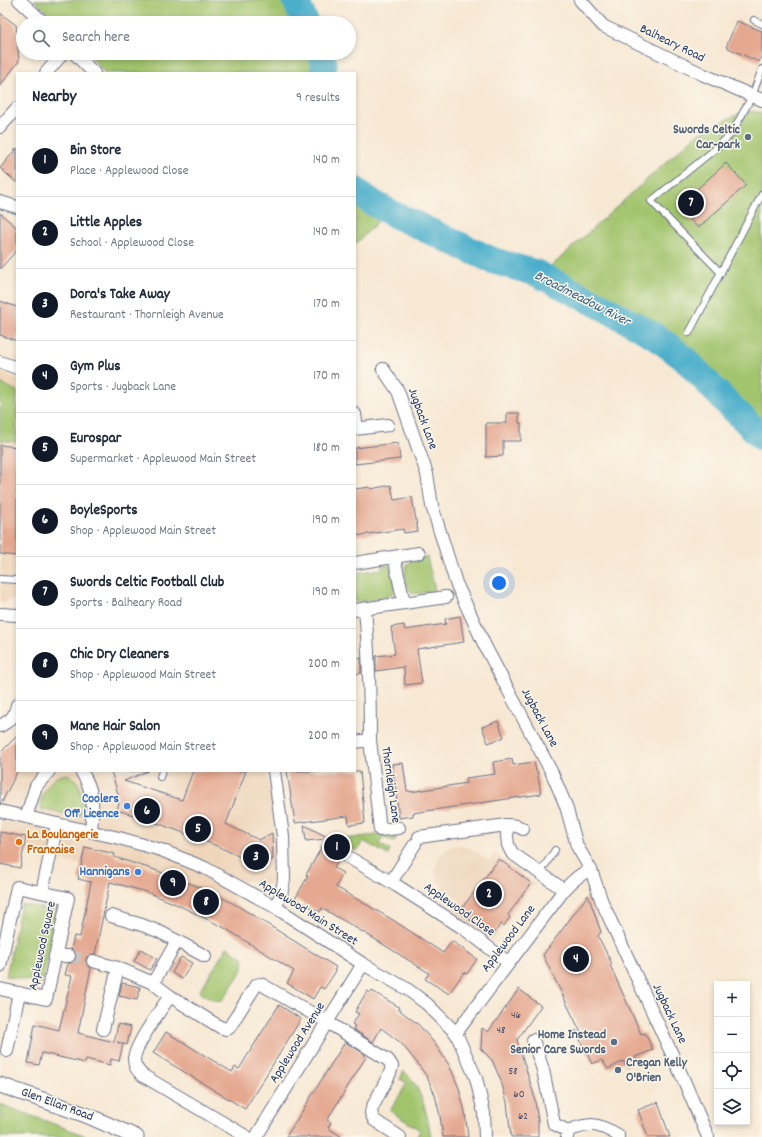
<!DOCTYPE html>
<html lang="en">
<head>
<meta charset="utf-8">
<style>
	body { margin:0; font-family:Dekko,sans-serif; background:#f2f2f3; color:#1f2937 }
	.controls { position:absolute; right:12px; bottom:12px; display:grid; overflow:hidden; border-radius:0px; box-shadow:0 2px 6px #0003 }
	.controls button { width:36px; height:36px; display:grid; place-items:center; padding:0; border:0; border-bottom:1px solid #e0e1e3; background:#fff; color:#1f2937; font:20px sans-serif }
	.you { position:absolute; left:499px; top:583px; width:14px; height:14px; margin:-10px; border:3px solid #fff; border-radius:50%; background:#1a73e8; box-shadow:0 0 0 6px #1a73e833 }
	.badge { display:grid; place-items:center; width:26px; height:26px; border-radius:50%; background:#111827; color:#fff; font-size:13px; font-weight:700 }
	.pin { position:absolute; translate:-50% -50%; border:2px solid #fff; box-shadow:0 1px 4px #0006 }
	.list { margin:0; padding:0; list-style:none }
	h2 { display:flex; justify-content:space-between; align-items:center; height:52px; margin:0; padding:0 16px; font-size:17px }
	h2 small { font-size:13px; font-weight:400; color:#747a83 }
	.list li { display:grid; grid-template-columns:26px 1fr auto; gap:12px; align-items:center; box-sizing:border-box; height:72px; padding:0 16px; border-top:1px solid #e0e1e3 }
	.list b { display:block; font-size:15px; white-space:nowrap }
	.list p { margin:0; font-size:13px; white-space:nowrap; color:#747a83 }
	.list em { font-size:13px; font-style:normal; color:#747a83 }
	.icon { flex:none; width:22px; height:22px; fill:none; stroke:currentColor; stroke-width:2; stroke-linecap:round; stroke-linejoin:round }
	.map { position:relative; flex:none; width:762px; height:1137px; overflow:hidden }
	.search { position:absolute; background:#fff; box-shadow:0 2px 6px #0003; left:16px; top:16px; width:340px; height:44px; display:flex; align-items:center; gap:10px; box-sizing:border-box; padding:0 14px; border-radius:22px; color:#747a83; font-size:15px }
	.panel { position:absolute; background:#fff; box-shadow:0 2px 6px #0003; left:16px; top:72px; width:340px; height:700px; border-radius:0px }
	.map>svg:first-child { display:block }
	.built { fill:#efd6bb }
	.green { fill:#a2c46d; stroke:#5e7a66 }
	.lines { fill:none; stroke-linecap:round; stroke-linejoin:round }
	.river { stroke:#4cafcb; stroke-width:27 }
	.building { fill:#e5a991 }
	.minor-tunnel { stroke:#cbc3bc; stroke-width:12; stroke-dasharray:12 6; stroke-linecap:butt }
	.service-casing { stroke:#687087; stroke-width:8 }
	.minor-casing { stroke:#687087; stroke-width:14 }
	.tertiary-casing { stroke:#687087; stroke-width:17 }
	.service { stroke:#fff; stroke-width:6 }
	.minor { stroke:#fff; stroke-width:12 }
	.tertiary { stroke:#fff; stroke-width:15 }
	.service-dot { fill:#5c6f8a; stroke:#fbf7ec; stroke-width:1.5 }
	.shop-dot { fill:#3f7fe0; stroke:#fbf7ec; stroke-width:1.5 }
	.food-dot { fill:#e8710a; stroke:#fbf7ec; stroke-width:1.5 }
	.labels { text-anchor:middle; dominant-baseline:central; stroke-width:3; stroke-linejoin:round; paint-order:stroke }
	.number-label { font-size:11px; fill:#4e4e6b }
	.street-label { font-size:13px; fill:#1b2f5e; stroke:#fbf7ec }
	.service-label { font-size:13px; font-weight:bold; fill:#4e5e75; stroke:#fbf7ec; text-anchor:end }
	.shop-label { font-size:13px; font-weight:bold; fill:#366cbe; stroke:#fbf7ec; text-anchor:end }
	.food-label { font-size:13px; font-weight:bold; fill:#c56008; stroke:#fbf7ec; text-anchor:start }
	.water-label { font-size:14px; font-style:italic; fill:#2c5c84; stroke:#fbf7ec }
</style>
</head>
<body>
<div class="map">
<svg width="762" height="1137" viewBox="0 0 762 1137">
	<rect width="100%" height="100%" fill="#fbf7ec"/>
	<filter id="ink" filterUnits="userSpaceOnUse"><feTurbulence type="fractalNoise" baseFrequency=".025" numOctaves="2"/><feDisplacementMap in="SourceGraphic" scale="8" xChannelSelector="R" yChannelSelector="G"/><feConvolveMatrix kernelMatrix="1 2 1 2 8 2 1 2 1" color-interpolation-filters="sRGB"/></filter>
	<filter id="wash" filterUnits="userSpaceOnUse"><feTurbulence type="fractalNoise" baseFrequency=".012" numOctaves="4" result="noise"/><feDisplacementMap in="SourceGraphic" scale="16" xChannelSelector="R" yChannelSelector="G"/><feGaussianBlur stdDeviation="0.9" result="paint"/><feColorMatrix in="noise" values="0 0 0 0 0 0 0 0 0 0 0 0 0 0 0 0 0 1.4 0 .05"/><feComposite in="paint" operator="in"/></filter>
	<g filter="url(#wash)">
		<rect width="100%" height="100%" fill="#f7e8d3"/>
		<!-- built -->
		<g class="built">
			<path d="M0 372 17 379V598L4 603 0 602Z"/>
			<path d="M17 771H262L266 774 271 787 277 862 276 878 272 883 264 885 245 880 228 917 98 869 0 846V782Z"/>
			<path d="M458 845 471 848 489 861 495 853 535 883 493 940 453 910 459 900 444 889 436 878 435 867 439 856 448 848Z"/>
		</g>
		<!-- green -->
		<g class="green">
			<path d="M34 0H295L306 23H59Z"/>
			<path d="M88 53H319L324 64 323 73H105Z"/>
			<path d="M744 111 757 112 762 114V423L675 339 639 316 546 271 696 135Z"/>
			<path d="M355 192 371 211 381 218 355 245Z"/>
			<path d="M0 383 17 391V442L0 440Z"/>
			<path d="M427 557 435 590C429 591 419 595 413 593 404 589 402 568 409 562 414 558 422 558 427 557Z"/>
			<path d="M382 565H388L391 568C392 574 396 583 395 589 394 600 364 601 355 602V573L382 569Z"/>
			<path d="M67 774C83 780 84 801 80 815L77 817 42 809C38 798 48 782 58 776 61 775 64 775 67 774Z"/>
			<path d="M399 832 394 842 383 837 379 844 390 850 388 855 363 841 357 851 335 840Z"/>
			<path d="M21 904 57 911 42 983 6 976Z"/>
			<path d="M227 947 244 958 243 969 222 1001 214 1000 199 992Z"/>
			<path d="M404 1071C422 1087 427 1114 431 1137H417L420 1130 390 1111 407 1083 400 1079Z"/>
			<path d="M0 1104 89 1137H0Z"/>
		</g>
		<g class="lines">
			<!-- river -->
			<g class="river">
				<path d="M295 0 306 23"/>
				<path d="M320 53 324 64 323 73"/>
				<path d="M355 190 373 203 395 215 494 261 536 273 601 306 655 336 685 359 722 398 762 437"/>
			</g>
		</g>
		<g id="blocks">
			<!-- building -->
			<g class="building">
				<path d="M0 13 16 25 19 61 0 86Z"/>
				<path d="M737 21 762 31V54L759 62 726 47Z"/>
				<path d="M17 148V183L0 168Z"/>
				<path d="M726 163 746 185 698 228 678 206Z"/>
				<path d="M0 213 17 228V250L0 269Z"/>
				<path d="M0 301 17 307V341L0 335Z"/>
				<path d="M507 413H519V423H521V441H503V456L486 457V423H507Z"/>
				<path d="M398 443 400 459 355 464V448Z"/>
				<path d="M0 445 17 447V556L0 554Z"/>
				<path d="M391 485 394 500 412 497 418 531 404 533 403 529 355 536V489L370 487 371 489Z"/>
				<path d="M460 616 464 642 417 649 422 683 405 685 404 667 376 671V656L395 654 391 627 404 625 405 630 425 627 446 624 445 619Z"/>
				<path d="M361 658V673L355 674V659Z"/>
				<path d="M498 721 504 737 488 743 482 727Z"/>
				<path d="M17 736V772L1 804H0V753Z"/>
				<path d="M512 759 513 765 534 762 536 771H537L541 794 413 813V816L399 818 392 764 403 763 407 791H410V792L467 783 466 778 495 774 493 762Z"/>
				<path d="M111 771H148L124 781 182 800 193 771H246L226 824 259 840 272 833 273 859 260 866 217 846 192 836 146 819 117 810 119 803 118 794Z"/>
				<path d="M287 771H360L365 823 349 825 348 816 295 823Z"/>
				<path d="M304 825 345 846 334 868 343 873 336 887 393 920 443 953 452 941 477 959 467 974 464 972 449 994 425 979 429 973 373 938 322 908 320 912 295 899 308 876 306 875 326 839 306 841Z"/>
				<path d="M0 832 26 837 20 868 0 864Z"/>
				<path d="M85 847 115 854 114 857 155 870 207 890 238 906 336 967 334 970 336 971 324 989 320 987 313 999 287 983 294 971 223 927 178 905 147 892 110 882 95 954 88 955 86 959 87 966 91 968 78 1033 114 1042 118 1024 131 1027 127 1045 117 1042 123 1044 119 1061 111 1059 110 1065 86 1059 85 1063 42 1053 39 1065 28 1063 35 1024 59 1030 72 976 65 975 68 964 73 962 76 956 75 952 71 949 74 936 80 937 91 882 78 879Z"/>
				<path d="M499 859 531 883 508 915 510 917 504 926 501 924 492 936 459 912Z"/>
				<path d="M588 895 601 932 598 936 612 964 610 965 641 1034 645 1033 653 1050 635 1057 637 1060 625 1066 624 1061 608 1069 602 1060 592 1064 575 1030 582 1035 543 955Z"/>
				<path d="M141 949 157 959 150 970 134 961Z"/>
				<path d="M181 957 192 963 182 979 172 973Z"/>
				<path d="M122 983 140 987 137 1000 119 996Z"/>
				<path d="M519 989 541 1006 517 1040 534 1095 538 1121V1137H511L507 1102 501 1081 492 1060 481 1049 482 1028 488 1032Z"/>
				<path d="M367 991 371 993 372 991 399 1007 398 1009 419 1025 435 1044 449 1065 459 1088 465 1112 468 1137H443L440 1116 435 1095 427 1077 418 1064 401 1043 381 1028 373 1042 353 1029 355 1026 352 1024 359 1014 355 1012Z"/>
				<path d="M279 1005 301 1019 245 1109 153 1053 166 1032 232 1072 235 1067 239 1069Z"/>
				<path d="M345 1042 365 1054 364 1056 366 1057 327 1120 331 1123 328 1128 342 1137H286Z"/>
				<path d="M658 1102 662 1114 670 1137H648L638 1110Z"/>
			</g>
		</g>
	</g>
	<g filter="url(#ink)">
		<use href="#blocks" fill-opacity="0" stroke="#687087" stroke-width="1"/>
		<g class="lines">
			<!-- minor-tunnel -->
			<path class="minor-tunnel" d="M69 956 93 961"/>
			<defs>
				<g id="service">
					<path d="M754 20 762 24"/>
					<path d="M721 273 651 201 714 150 732 133 752 96 762 69"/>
					<path d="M689 333 762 194"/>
					<path d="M0 579 17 580"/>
					<path d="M160 777 162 771"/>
					<path d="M540 873 555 850"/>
				</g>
				<g id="minor">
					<path d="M19 0 44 23"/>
					<path d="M580 0 603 26 704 75 762 100"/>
					<path d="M74 53 94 73"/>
					<path d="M46 73 63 53"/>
					<path d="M0 127 17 108"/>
					<path d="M0 202 17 207"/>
					<path d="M0 362 17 368"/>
					<path d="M383 369 398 391 427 474 432 506 456 583 485 646 552 773 566 806 577 846 591 870 602 902 682 1076 708 1137"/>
					<path d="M355 414 357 428"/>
					<path d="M355 429 388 425"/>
					<path d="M394 557 404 603"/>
					<path d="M355 563 419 553"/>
					<path d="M365 609C369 653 370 696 370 740"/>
					<path d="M355 610 446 597"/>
					<path d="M0 614 17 615"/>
					<path d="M0 726C11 720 14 718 17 705"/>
					<path d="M355 742 370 740 380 830 399 828"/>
					<path d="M81 771C95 792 93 807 91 831"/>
					<path d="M274 771 283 836 284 880 281 895 275 907"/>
					<path d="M0 811 119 838 161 850 205 868 275 907 363 964 407 989 427 1004 456 1033 476 1078 484 1113 485 1137"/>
					<path d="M26 817 36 786 49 771"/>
					<path d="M506 825 508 845 512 853 564 890"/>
					<path d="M419 837 506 825 517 826 523 829"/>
					<path d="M348 857 391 882 463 928 509 963"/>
					<path d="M391 882 415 844"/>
					<path d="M42 892 57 824"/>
					<path d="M111 916 142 925 160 932 205 956"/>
					<path d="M55 956H69"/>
					<path d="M93 961 118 968 153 983 170 996 220 1027 226 1029 229 1028 256 985 261 984 327 1022 388 1060 392 1066 390 1073 372 1108 371 1113 374 1120 400 1137"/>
					<path d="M0 966 17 887 68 898 46 999 0 989"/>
					<path d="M153 983 177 941"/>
					<path d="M170 996C161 1009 135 1045 134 1059 134 1066 137 1070 142 1075L247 1137"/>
					<path d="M103 1029 118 968"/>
					<path d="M456 1033 564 890C572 882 580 873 591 870"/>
					<path d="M533 1040 543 1070 554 1124 568 1131"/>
					<path d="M7 1051 19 993"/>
					<path d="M256 1137 363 964"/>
					<path d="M567 1137 568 1131C591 1122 597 1123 618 1135V1137"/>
				</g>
				<path id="tertiary" d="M0 1085 86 1115 136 1137"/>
			</defs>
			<!-- service casing -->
			<use href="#service" class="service-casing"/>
			<!-- minor casing -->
			<use href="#minor" class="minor-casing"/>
			<!-- tertiary casing -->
			<use href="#tertiary" class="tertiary-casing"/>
			<!-- service -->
			<use href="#service" class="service"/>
			<!-- minor -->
			<use href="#minor" class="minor"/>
			<!-- tertiary -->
			<use href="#tertiary" class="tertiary"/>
		</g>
	</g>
	<!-- markers -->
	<g class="service-dot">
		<circle cx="748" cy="137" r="4"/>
		<circle cx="614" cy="1042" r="4"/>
		<circle cx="618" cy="1070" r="4"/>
	</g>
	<g class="shop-dot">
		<circle cx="127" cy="806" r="4"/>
		<circle cx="138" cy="872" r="4"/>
	</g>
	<circle class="food-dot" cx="19" cy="842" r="4"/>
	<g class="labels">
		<!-- number labels -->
		<g class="number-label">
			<text x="516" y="1016">46</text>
			<text x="501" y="1031">48</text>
			<text x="513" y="1072">58</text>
			<text x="519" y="1095">60</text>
			<text x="523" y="1117">62</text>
		</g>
		<!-- street labels -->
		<g class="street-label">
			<text transform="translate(672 44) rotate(26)">Balheary Road</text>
			<text transform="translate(422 419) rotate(70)">Jugback Lane</text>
			<text transform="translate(539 718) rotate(62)">Jugback Lane</text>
			<text transform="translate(390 785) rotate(82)">Thornleigh Lane</text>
			<text transform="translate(459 910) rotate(35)">Applewood Close</text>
			<text transform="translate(308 913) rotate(32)">Applewood Main Street</text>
			<text transform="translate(509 939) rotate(-53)">Applewood Lane</text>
			<text transform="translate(43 946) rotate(-78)">Applewood Square</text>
			<text transform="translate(669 1014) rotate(65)">Jugback Lane</text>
			<text transform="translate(298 1043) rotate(-58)">Applewood Avenue</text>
			<text transform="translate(57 1105) rotate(20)">Glen Ellan Road</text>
		</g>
		<!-- service labels -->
		<g class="service-label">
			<text x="740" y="130">Swords Celtic<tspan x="740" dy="15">Car-park</tspan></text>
			<text x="606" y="1035">Home Instead<tspan x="606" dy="15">Senior Care Swords</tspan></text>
			<text x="626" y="1063" text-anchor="start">Cregan Kelly<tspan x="626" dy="15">O'Brien</tspan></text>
		</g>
		<!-- shop labels -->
		<g class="shop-label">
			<text x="119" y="799">Coolers<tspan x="119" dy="15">Off Licence</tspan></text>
			<text x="130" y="872">Hannigans</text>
		</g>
		<!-- food labels -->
		<g class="food-label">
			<text x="27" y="835">La Boulangerie<tspan x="27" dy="15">Francaise</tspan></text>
		</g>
		<!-- water labels -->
		<g class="water-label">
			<text transform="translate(582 299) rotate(27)">Broadmeadow River</text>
		</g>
	</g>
</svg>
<div class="controls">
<button>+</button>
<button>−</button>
<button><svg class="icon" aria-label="locate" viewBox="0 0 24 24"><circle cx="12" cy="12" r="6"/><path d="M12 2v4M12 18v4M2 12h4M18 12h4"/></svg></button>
<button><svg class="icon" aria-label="layers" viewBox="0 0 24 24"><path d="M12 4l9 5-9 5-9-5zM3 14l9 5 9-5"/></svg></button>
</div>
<div class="you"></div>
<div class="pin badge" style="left:337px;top:847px">1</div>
<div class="pin badge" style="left:489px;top:894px">2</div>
<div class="pin badge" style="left:256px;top:857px">3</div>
<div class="pin badge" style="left:576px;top:959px">4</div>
<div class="pin badge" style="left:198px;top:829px">5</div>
<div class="pin badge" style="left:147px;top:811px">6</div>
<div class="pin badge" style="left:691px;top:203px">7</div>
<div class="pin badge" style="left:206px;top:902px">8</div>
<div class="pin badge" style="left:173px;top:883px">9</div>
<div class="search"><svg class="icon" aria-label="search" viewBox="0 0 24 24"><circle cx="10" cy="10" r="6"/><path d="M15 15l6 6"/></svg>Search here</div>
<section class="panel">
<h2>Nearby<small>9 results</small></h2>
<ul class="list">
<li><span class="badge">1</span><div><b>Bin Store</b><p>Place · Applewood Close</p></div><em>140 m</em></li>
<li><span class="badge">2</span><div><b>Little Apples</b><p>School · Applewood Close</p></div><em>140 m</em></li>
<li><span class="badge">3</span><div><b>Dora's Take Away</b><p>Restaurant · Thornleigh Avenue</p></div><em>170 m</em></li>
<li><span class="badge">4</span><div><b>Gym Plus</b><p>Sports · Jugback Lane</p></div><em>170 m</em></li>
<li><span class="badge">5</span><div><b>Eurospar</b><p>Supermarket · Applewood Main Street</p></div><em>180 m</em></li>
<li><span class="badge">6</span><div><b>BoyleSports</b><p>Shop · Applewood Main Street</p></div><em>190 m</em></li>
<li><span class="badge">7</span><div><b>Swords Celtic Football Club</b><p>Sports · Balheary Road</p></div><em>190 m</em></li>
<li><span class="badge">8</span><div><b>Chic Dry Cleaners</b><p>Shop · Applewood Main Street</p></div><em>200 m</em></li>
<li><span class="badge">9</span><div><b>Mane Hair Salon</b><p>Shop · Applewood Main Street</p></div><em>200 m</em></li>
</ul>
</section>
</div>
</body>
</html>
